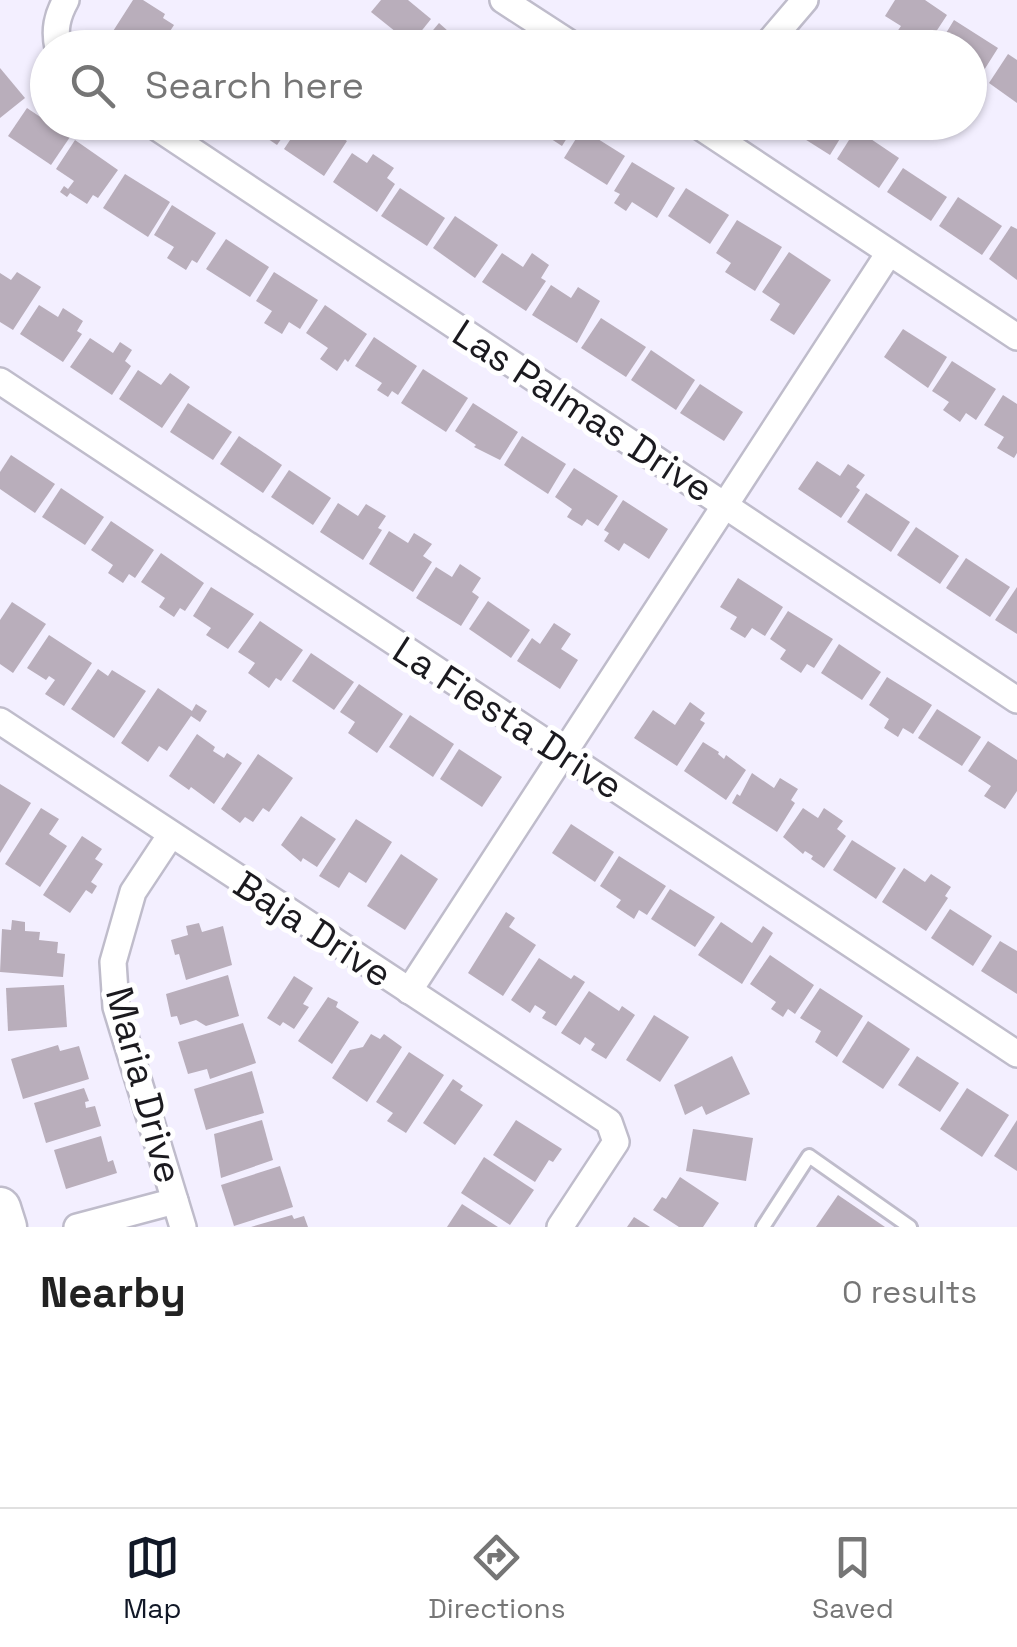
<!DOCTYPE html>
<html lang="en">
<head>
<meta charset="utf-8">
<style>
	body { margin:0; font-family:"Space Grotesk",sans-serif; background:#f6f6f6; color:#222 }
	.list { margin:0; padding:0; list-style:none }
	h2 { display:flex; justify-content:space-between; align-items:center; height:130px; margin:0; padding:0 40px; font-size:42px }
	h2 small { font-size:32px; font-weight:400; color:#767676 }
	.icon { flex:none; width:55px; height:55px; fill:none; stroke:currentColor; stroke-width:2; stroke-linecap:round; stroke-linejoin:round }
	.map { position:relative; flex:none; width:1017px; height:1227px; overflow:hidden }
	.search { position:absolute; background:#fff; box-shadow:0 2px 8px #0004; left:30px; right:30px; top:30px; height:110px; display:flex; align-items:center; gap:25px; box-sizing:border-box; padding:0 35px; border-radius:55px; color:#767676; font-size:38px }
	.sheet { height:280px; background:#fff }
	nav { display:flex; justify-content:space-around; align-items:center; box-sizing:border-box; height:140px; border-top:2px solid #e0e0e0; background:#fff; font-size:28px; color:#767676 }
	nav a { display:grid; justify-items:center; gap:5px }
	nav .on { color:#111827 }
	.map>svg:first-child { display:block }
	.building { fill:#b9aebb }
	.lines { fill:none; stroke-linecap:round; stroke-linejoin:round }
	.service-casing { stroke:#bfbccb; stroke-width:18 }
	.minor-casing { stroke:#bfbccb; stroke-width:30 }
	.primary-casing { stroke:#bfbccb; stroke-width:45 }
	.service { stroke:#fff; stroke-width:12 }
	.minor { stroke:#fff; stroke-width:25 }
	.primary { stroke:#fff; stroke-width:40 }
	.labels { text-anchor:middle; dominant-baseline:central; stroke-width:10; stroke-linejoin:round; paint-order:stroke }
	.street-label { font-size:38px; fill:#1b1a1f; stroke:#fff }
</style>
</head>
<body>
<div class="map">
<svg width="1017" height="1227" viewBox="0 0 1017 1227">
	<rect width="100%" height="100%" fill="#f3efff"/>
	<!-- building -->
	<g class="building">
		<path d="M133 0H143L165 14 163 18 174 25 163 42 151 34 143 48H120L108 39Z"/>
		<path d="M381 0H408L431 19 411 44 371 12Z"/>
		<path d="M895 0H925L947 15 928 44 925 42 921 48H905L892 39 901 26 885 16Z"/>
		<path d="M954 20 998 48 974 86 970 83V48H937Z"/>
		<path d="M439 23 467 48H418Z"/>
		<path d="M1008 54 1017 60V103L989 83Z"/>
		<path d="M0 68 25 98 0 118Z"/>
		<path d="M27 108 70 137 51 165 8 136Z"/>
		<path d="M243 122H293L277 145Z"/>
		<path d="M302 122 320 133 325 126 347 141 324 176 284 149Z"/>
		<path d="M525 122H577L562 146Z"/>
		<path d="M786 122H847L849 124 830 155 784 126Z"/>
		<path d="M582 129 625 156 607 185 564 158Z"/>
		<path d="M856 129 899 158 879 188 837 159Z"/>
		<path d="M75 140 118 170 98 198 93 195 87 204 70 193 67 197 60 192 64 186 68 189 74 181 56 169Z"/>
		<path d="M352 153 367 163 373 154 394 168 387 178 395 184 377 212 333 182Z"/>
		<path d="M632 162 675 188 657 218 632 202 626 211 614 203 620 194 614 191Z"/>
		<path d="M903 168 947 197 931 221 887 192Z"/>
		<path d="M125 174 170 202 148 237 103 208Z"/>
		<path d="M400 188 445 218 427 246 381 216Z"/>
		<path d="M686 188 729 215 710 244 668 216Z"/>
		<path d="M958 197 1002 226 982 255 939 226Z"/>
		<path d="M172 205 216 233 197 263 192 260 186 270 167 258 174 247 154 235Z"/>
		<path d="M455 216 498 245 475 278 433 248Z"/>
		<path d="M737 220 782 247 755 291 725 272 731 263 716 253Z"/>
		<path d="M1011 226 1017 229V280L989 259Z"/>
		<path d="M226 239 269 267 250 297 206 269Z"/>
		<path d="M789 252 831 280 794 335 770 320 780 304 762 292Z"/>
		<path d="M502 253 523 267 532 253 549 265 541 278 546 281 526 311 482 282Z"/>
		<path d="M17 272 41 287 13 330 0 322V273L11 280Z"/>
		<path d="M274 272 318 300 300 329 289 322 282 334 264 323 272 311 256 301Z"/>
		<path d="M551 285 571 298 578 287 600 301 577 343 532 315Z"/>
		<path d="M39 305 58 317 63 308 83 321 77 331 82 334 63 362 20 334Z"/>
		<path d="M325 305 367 334 348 362 345 359 337 371 320 359 328 348 306 333Z"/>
		<path d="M601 318 646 347 626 377 581 348Z"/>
		<path d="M903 329 947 357 928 388 884 357Z"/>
		<path d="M374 337 417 366 398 395 392 391 388 397 377 390 382 383 355 366Z"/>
		<path d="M90 338 113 353 120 342 132 350 125 361 131 366 112 395 70 367Z"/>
		<path d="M651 350 695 380 676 410 631 380Z"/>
		<path d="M952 361 996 389 976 420 966 413 960 422 943 410 949 402 932 391Z"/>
		<path d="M423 369 468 398 446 432 401 403Z"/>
		<path d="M138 370 161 385 170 373 190 387 162 428 119 399Z"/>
		<path d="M700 384 743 412 724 441 680 413Z"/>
		<path d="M1003 395 1017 404V453L1014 458 997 448 1004 437 984 425Z"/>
		<path d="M188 403 232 432 213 460 170 432Z"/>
		<path d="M473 403 518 432 500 460 474 447 476 445 455 431Z"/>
		<path d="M239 436 282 465 263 493 220 464Z"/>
		<path d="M522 436 566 464 548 494 504 465Z"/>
		<path d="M11 455 55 484 35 513 0 489V472Z"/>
		<path d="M817 461 840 476 848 464 865 475 856 487 860 490 841 518 798 489Z"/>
		<path d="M574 468 618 496 598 526 587 519 582 526 567 517 572 509 555 497Z"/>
		<path d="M289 470 331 498 313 525 271 497Z"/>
		<path d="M61 488 104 517 85 545 42 517Z"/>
		<path d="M866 493 910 522 891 552 847 522Z"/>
		<path d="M623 500 668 529 649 559 624 543 619 551 604 541 609 533 604 530Z"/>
		<path d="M338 503 358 516 366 504 386 516 378 528 382 530 363 560 320 532Z"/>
		<path d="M111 521 154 550 135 578 129 574 123 583 108 573 113 565 91 550Z"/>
		<path d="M916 527 959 556 940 584 897 555Z"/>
		<path d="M389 531 408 543 414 533 432 544 423 556 432 562 413 592 369 564Z"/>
		<path d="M161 553 204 583 185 611 180 608 174 617 159 607 165 598 141 582Z"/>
		<path d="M966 558 1010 587 990 617 946 588Z"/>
		<path d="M460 564 481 578 472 592 479 597 461 626 416 598 436 567 452 577Z"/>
		<path d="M738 578 783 607 765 636 752 628 745 638 730 629 737 617 720 607Z"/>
		<path d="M211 587 254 614 228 649 206 635 211 628 193 616Z"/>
		<path d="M1017 587V634L995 620Z"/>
		<path d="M488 601 530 630 511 658 469 629Z"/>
		<path d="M12 602 46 624 13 673 0 664V620Z"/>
		<path d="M788 611 833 639 814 668 807 664 801 673 780 659 786 650 770 639Z"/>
		<path d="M260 621 303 650 281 681 276 678 269 688 248 673 255 663 238 652Z"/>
		<path d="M554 623 571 634 561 649 578 660 560 689 517 661 532 638 540 644Z"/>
		<path d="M49 635 92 663 64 706 45 694 55 680 49 676 46 680 27 668Z"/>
		<path d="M839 644 881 672 862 700 821 673Z"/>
		<path d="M311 653 354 682 334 710 292 681Z"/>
		<path d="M98 669 108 676 112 670 146 691 114 738 71 709Z"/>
		<path d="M887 677 932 705 913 734 903 728 898 737 884 728 889 719 869 705Z"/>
		<path d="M359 684 403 714 377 753 348 733 355 722 340 712Z"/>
		<path d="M158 688 192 711 196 704 207 711 200 722 191 716 167 751 159 746 148 762 121 743Z"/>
		<path d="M690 702 705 713 700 720 705 723 677 766 634 738 653 710 675 725Z"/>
		<path d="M937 709 981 737 962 766 918 738Z"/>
		<path d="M410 715 454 744 433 777 389 747Z"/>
		<path d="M197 734 215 747 213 751 224 758 227 753 242 763 214 804 191 787 189 790 169 776Z"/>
		<path d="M988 741 1017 760V791L1005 809 984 796 991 786 968 771Z"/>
		<path d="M703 742 719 752 718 754 724 759 726 755 746 770 726 800 684 771Z"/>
		<path d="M459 749 502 777 482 807 440 779Z"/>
		<path d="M258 754 293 778 269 812 263 808 253 822 245 817 240 823 221 809Z"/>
		<path d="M752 773 774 788 780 778 798 789 791 800 795 803 777 832 732 803 737 794 740 796Z"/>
		<path d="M0 784 31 803 0 853Z"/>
		<path d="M41 808 59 819 49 834 67 846 40 887 5 864Z"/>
		<path d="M803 808 818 818 824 808 843 821 837 829 846 836 824 868 811 859 813 856 805 851 803 854 783 837Z"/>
		<path d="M301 816 336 839 317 867 303 858 301 862 281 845Z"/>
		<path d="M356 819 392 842 366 883 349 872 339 888 319 876Z"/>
		<path d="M571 824 614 852 595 882 552 853Z"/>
		<path d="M82 836 102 849 95 859 103 864 91 882 97 886 92 894 86 890 70 913 43 895Z"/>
		<path d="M852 840 896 868 876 899 833 870Z"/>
		<path d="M401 854 438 879 405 930 367 906Z"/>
		<path d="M619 856 666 886 647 915 639 910 634 919 616 907 621 900 600 886Z"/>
		<path d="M904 868 925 882 931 874 951 887 945 896 948 898 926 931 882 902Z"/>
		<path d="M670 889 715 917 695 947 651 919Z"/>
		<path d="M950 909 992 936 973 966 931 938Z"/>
		<path d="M506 912 515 918 509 927 536 945 503 996 468 973Z"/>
		<path d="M12 920 25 922V931L40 932 39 940 58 942 57 953 65 954 63 977 0 972 2 929 11 930Z"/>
		<path d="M721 922 752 943 763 926 773 933 742 984 698 955Z"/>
		<path d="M199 923 202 932 223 926 232 965 186 980 179 954 175 955 171 940 188 935 186 926Z"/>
		<path d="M1000 941 1017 951V994L981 971Z"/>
		<path d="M770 955 814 985 795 1014 788 1009 783 1017 771 1009 776 1002 750 984Z"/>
		<path d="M539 958 571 979 574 975 585 982 556 1026 542 1018 546 1012 535 1005 530 1013 511 1000Z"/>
		<path d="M228 975 239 1016 206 1026 196 1020 180 1025 177 1016 171 1017 166 994Z"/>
		<path d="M294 976 313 988 303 1004 309 1007 294 1029 283 1022 280 1026 267 1018Z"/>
		<path d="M64 985 67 1027 8 1031 6 988Z"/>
		<path d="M820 988 863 1016 837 1057 815 1042 821 1031 800 1018Z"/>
		<path d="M589 991 619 1011 622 1006 635 1015 606 1059 591 1050 595 1044 585 1037 580 1045 561 1033Z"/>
		<path d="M328 997 338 1002 336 1007 359 1022 332 1064 298 1041Z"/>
		<path d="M654 1015 689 1037 660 1082 626 1060Z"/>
		<path d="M868 1021 910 1049 883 1089 842 1062Z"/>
		<path d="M243 1023 256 1063 210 1079 207 1069 188 1074 178 1042Z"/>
		<path d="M371 1034 380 1039 384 1034 402 1047 367 1102 332 1078 350 1050 363 1047Z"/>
		<path d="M58 1045 60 1051 79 1046 89 1079 23 1099 11 1059Z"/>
		<path d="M409 1052 444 1075 406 1133 387 1121 393 1113 376 1102Z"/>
		<path d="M732 1056 750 1094 706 1115 702 1106 685 1115 674 1085Z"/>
		<path d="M917 1056 959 1083 940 1112 898 1085Z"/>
		<path d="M252 1071 264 1113 206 1130 194 1089Z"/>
		<path d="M453 1079 463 1086 460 1090 483 1105 455 1145 423 1123Z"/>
		<path d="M84 1088 89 1101 85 1102 86 1108 95 1106 101 1126 46 1143 34 1103Z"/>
		<path d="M967 1088 1009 1115 982 1157 940 1129Z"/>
		<path d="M262 1120 273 1160 221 1178 214 1134Z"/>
		<path d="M516 1120 562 1149 553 1162 549 1160 535 1182 493 1155Z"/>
		<path d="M1017 1120V1171L994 1156Z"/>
		<path d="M693 1129 753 1138 746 1181 686 1171Z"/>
		<path d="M101 1136 108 1162 113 1160 117 1173 66 1189 54 1150Z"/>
		<path d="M484 1157 534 1190 510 1225 461 1193Z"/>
		<path d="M280 1166 293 1207 234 1226 221 1185Z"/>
		<path d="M680 1177 719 1203 703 1227H679L653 1210 662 1197 666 1199Z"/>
		<path d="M838 1195 885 1227H816Z"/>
		<path d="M462 1204 498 1227H447Z"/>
		<path d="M292 1215 294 1219 304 1216 308 1227H251Z"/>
		<path d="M634 1217 650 1227H627Z"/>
	</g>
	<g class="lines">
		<defs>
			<path id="service" d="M763 1227 809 1156 910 1227"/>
			<g id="minor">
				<path d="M503 0 577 48"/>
				<path d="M58 48C54 30 57 16 66 0"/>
				<path d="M764 48 805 0"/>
				<path d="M149 122 1017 700"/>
				<path d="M693 122 1017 337"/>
				<path d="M0 381 1017 1054"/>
				<path d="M0 721 609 1122 616 1142 560 1227"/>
				<path d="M170 836 133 892 113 962 116 1007 183 1227"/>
				<path d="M409 991 889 253"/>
				<path d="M77 1227 175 1201"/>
			</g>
			<path id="primary" d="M0 1208 6 1227"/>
		</defs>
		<!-- service casing -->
		<use href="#service" class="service-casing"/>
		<!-- minor casing -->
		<use href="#minor" class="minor-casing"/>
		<!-- primary casing -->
		<use href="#primary" class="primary-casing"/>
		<!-- service -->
		<use href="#service" class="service"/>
		<!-- minor -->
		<use href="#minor" class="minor"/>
		<!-- primary -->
		<use href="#primary" class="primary"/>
	</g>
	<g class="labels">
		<!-- street labels -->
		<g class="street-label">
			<text transform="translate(583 411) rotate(33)">Las Palmas Drive</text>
			<text transform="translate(508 718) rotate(33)">La Fiesta Drive</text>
			<text transform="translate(313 929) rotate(33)">Baja Drive</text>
			<text transform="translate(144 1085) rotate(75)">Maria Drive</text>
		</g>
	</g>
</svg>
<div class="search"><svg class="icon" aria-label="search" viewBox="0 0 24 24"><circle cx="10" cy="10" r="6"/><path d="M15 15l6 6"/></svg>Search here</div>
</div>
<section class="sheet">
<h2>Nearby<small>0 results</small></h2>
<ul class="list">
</ul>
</section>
<nav>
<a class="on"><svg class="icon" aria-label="map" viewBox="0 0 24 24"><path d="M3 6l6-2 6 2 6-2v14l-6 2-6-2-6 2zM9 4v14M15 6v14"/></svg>Map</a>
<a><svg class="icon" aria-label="directions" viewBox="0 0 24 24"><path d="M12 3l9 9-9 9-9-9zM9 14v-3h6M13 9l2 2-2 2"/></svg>Directions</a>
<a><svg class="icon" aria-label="saved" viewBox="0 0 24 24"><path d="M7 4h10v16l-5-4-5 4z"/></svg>Saved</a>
</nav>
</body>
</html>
